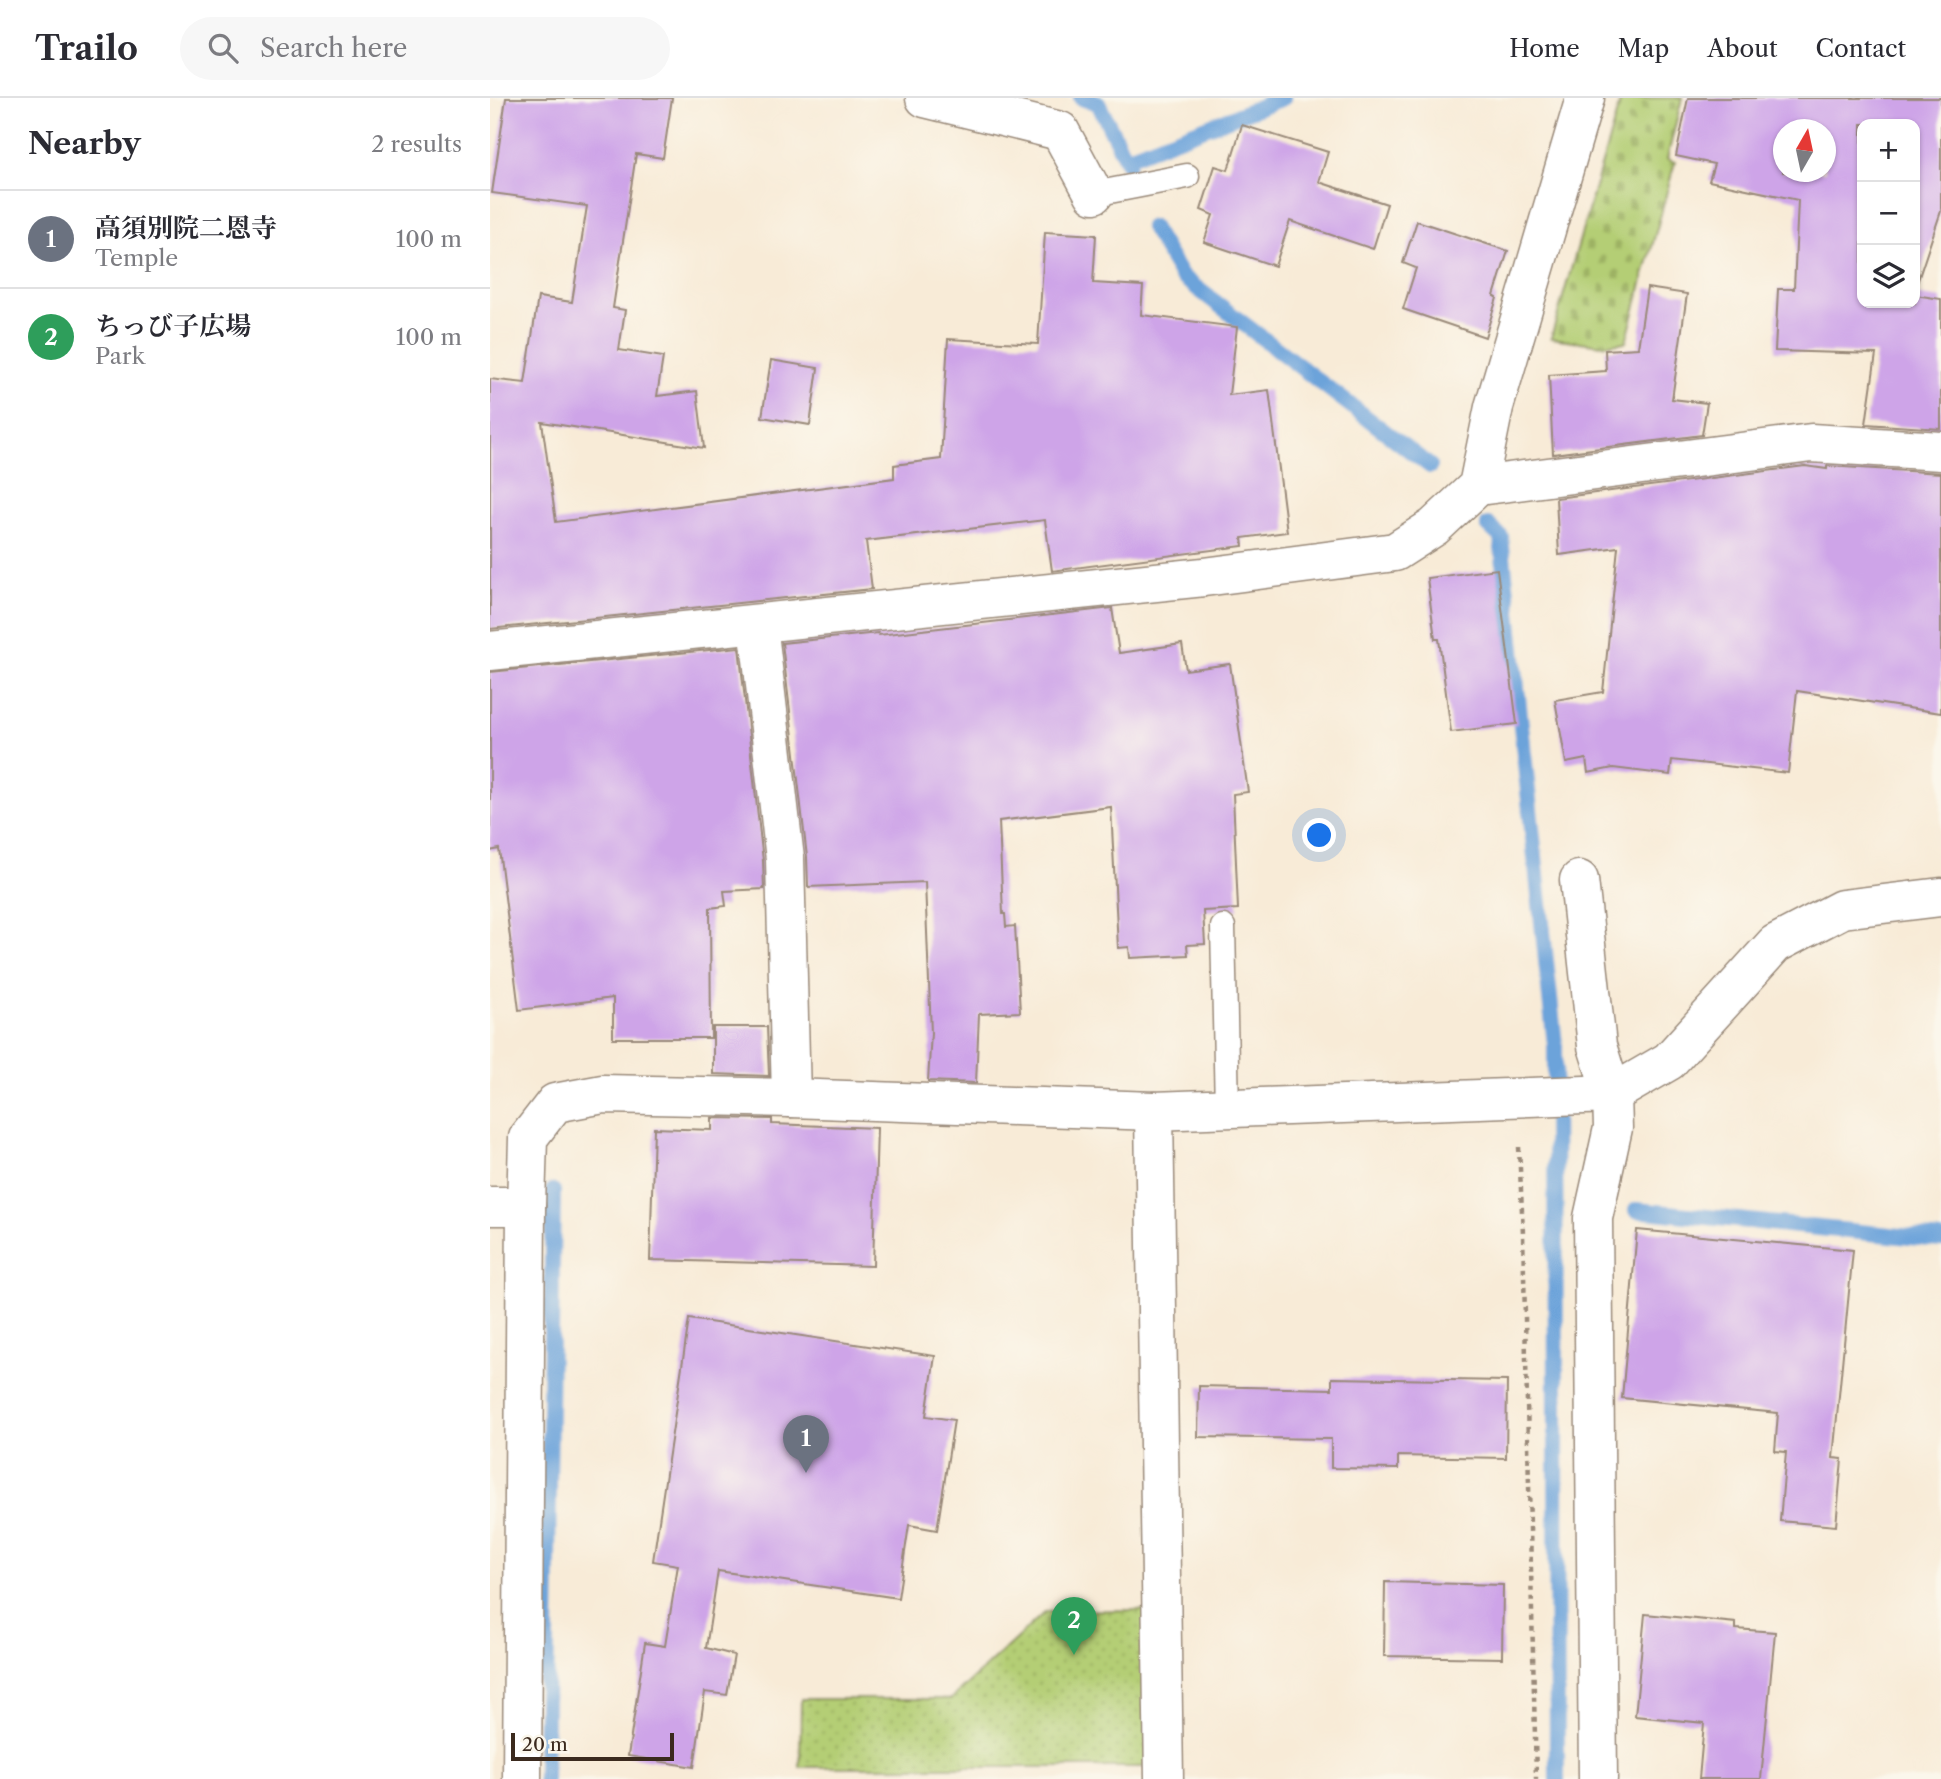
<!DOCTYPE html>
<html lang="en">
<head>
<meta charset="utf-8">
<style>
	body { margin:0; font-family:"Libre Caslon Text","Noto Serif JP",serif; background:#f7f7f7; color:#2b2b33 }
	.controls { position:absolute; right:21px; top:21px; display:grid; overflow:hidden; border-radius:14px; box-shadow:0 2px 5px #0004 }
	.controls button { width:63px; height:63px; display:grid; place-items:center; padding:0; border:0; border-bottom:2px solid #e1e1e2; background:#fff; color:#2b2b33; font:35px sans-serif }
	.compass { position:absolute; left:1283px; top:21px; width:63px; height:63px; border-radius:50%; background:#fff; box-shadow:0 2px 5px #0004; rotate:9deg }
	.scale { position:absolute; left:21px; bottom:18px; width:163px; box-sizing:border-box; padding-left:7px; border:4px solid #3b2a1e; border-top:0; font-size:19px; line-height:24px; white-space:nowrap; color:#3b2a1e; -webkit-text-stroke:5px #fbf7ec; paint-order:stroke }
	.you { position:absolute; left:830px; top:738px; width:24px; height:24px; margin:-18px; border:5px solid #fff; border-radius:50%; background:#1a73e8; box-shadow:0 0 0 10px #1a73e833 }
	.badge { display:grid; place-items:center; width:46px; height:46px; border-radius:50%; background:#111827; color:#fff; font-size:23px; font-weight:700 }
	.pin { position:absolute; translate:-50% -58px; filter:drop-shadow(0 2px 4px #0008) }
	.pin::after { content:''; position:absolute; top:37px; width:24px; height:21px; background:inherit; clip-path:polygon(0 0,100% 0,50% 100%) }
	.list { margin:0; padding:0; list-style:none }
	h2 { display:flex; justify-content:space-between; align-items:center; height:91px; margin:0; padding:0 28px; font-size:30px }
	h2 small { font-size:23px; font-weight:400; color:#7c7c81 }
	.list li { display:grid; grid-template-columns:46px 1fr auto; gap:21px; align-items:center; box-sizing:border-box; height:98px; padding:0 28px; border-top:2px solid #e1e1e2 }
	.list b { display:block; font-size:26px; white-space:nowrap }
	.list p { margin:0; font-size:23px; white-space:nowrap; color:#7c7c81 }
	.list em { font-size:23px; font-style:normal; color:#7c7c81 }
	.icon { flex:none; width:38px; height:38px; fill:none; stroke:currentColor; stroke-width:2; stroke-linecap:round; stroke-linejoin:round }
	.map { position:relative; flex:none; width:1451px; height:1681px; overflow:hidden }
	header { display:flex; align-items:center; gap:42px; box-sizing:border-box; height:98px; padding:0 35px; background:#fff; border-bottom:2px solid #e1e1e2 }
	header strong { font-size:33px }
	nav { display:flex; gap:38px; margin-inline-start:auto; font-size:24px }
	.search { width:490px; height:63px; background:#f7f7f7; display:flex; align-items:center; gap:18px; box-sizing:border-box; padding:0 24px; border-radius:38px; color:#7c7c81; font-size:26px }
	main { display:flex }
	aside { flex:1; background:#fff }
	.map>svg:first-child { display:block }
	.grass { fill:url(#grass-dots); stroke:#787c49; stroke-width:2 }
	.cemetery { fill:url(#cemetery-stones); stroke:#787c49; stroke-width:2 }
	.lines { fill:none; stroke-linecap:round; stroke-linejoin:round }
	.stream { stroke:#6ca3da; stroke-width:16 }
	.building { fill:#cea4e8; fill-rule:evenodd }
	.service-casing { stroke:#9a8a7a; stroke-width:27 }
	.minor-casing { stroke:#9a8a7a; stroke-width:41 }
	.path { stroke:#9a8a7a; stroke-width:4.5; stroke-dasharray:5 5; stroke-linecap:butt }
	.service { stroke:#fff; stroke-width:24 }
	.minor { stroke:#fff; stroke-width:38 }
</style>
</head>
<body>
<header>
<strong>Trailo</strong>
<div class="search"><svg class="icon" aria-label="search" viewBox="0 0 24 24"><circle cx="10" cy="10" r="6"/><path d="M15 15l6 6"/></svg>Search here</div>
<nav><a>Home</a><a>Map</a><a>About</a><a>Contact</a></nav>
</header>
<main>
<aside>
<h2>Nearby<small>2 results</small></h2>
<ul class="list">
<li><span class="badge" style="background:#6b7280">1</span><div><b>高須別院二恩寺</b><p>Temple</p></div><em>100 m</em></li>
<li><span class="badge" style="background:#2e9e5b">2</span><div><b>ちっび子広場</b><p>Park</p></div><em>100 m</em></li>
</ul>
</aside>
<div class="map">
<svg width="1451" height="1681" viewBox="0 0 1451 1681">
	<defs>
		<pattern id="grass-dots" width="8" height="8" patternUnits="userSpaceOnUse" patternTransform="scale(1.75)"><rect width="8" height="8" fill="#b4ce74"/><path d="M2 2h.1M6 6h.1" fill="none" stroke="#9cb164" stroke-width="1.8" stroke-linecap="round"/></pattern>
		<pattern id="cemetery-stones" width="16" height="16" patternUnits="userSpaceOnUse" patternTransform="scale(1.75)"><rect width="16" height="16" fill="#b4ce74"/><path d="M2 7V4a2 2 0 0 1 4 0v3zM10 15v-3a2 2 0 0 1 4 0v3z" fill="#9cb164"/></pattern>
	</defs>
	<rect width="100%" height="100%" fill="#fbf7ec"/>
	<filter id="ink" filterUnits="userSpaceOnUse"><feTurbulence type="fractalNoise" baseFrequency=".0143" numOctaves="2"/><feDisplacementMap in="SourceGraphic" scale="14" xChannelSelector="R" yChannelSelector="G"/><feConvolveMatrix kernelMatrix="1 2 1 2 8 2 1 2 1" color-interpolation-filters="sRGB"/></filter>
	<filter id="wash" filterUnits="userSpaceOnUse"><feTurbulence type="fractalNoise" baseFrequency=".00686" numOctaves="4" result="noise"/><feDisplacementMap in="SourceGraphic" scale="28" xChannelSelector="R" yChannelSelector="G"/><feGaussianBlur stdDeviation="1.57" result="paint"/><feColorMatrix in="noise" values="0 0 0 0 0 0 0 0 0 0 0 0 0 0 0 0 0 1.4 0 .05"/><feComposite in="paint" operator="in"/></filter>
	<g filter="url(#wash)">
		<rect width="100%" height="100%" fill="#f8ebd7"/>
		<!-- grass -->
		<path class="grass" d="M657 1512 663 1669H310L311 1601H461L556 1513Z"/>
		<!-- cemetery -->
		<path class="cemetery" d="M1131 0H1192L1177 61 1185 64 1136 244 1112 247 1061 240Z"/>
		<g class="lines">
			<!-- stream -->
			<g class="stream">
				<path d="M591 0 608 5 638 66"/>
				<path d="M636 60 793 0"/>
				<path d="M662 129 691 178 940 368"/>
				<path d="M998 427 1011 439 1065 947 1067 1681"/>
				<path d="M1146 1112 1451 1142"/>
				<path d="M55 1681 63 1093"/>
			</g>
		</g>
		<g id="blocks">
			<!-- building -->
			<g class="building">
				<path d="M16 0H182L173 60 146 56 123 210 135 212 129 252 173 259 167 298 207 293 214 350 52 324 66 424 404 380V367L451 361 458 241 548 246 555 134 606 137 603 185 653 188 651 217 747 229 739 297 779 292 797 434 752 440 753 448 562 473 555 422 376 443 382 491 0 531V281L35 285 48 199 82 204 97 108 2 95Z"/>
				<path d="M1198 0H1451V113L1425 191V26H1372V205H1425V197L1451 201V331L1376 326 1386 256 1285 253 1288 191H1304L1308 102 1219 83 1224 66 1186 58ZM1293 32H1335V74H1293Z"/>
				<path d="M752 27 838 54 829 84 897 106 883 151 800 123 785 168 714 144 723 117 711 112 725 68 738 72Z"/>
				<path d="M927 123 1018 153 1004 198 1007 200 995 239 913 211 926 170 913 165Z"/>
				<path d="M1157 190 1197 196 1182 301 1217 305 1212 337 1063 356 1059 277 1116 273 1115 252 1148 250Z"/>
				<path d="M281 262 328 270 320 327 272 319Z"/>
				<path d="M1315 368 1337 371V368L1451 375V615L1307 593 1298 675 1182 662 1180 677 1123 670 1098 675 1096 661 1076 665 1065 602 1113 594 1128 449 1069 457 1066 400Z"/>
				<path d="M1007 471 1027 626 961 634 949 541H945L937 480Z"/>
				<path d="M622 510 629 555 692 546 696 572 740 566 758 694 743 696 748 811 713 813 715 846 697 847 698 857 640 860 639 849 628 850 621 709 509 723 513 816H515L516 829 525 828 530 914 489 916 486 985 438 983 441 935 435 784 318 789 317 759 292 545 388 535 389 537Z"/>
				<path d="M249 549 273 763 274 791 234 793 236 808 220 810 221 940H123V900L29 912 9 751 0 753V574Z"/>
				<path d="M223 929H277L279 978 223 976Z"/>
				<path d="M222 1020 282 1021V1026L387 1030 383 1168 160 1162 164 1030 222 1032Z"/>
				<path d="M1147 1132 1363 1152 1343 1360 1352 1361 1346 1428 1290 1423 1296 1354 1285 1353 1288 1315 1132 1300Z"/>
				<path d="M199 1221 445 1258 436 1318 464 1322 447 1432 419 1427 408 1500 228 1473 216 1550 244 1557 237 1597 215 1594 204 1669 138 1658 155 1545 175 1548 188 1467 163 1463Z"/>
				<path d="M842 1280 1017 1283 1016 1360 908 1358V1371L841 1370V1341L708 1339 709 1288 842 1291Z"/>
				<path d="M895 1484 1013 1487 1012 1560 894 1558Z"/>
				<path d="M1155 1516 1246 1525V1531L1285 1534 1271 1681H1209L1214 1625 1145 1618Z"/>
			</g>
		</g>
	</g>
	<g filter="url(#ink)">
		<use href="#blocks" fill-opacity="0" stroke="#9a8a7a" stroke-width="2"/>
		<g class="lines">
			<defs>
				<g id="service">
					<path d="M604 96 697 78"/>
					<path d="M733 829 737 1011"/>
				</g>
				<g id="minor">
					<path d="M435 0 570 33 604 96"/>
					<path d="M988 388 1321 345 1451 353"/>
					<path d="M268 526 295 761 301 1000"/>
					<path d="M0 553 714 479 905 454 944 429 988 388 1004 309 1095 0"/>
					<path d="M1089 782 1107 948 1122 996 1123 1030 1103 1120 1108 1681"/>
					<path d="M664 1013 674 1681"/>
					<path d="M0 1108H36L38 1040 65 1005 113 996 301 1000 664 1013 1122 996 1179 963 1285 846 1352 811 1451 799"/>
					<path d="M32 1681 36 1108"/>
				</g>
			</defs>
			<!-- service casing -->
			<use href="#service" class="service-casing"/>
			<!-- minor casing -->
			<use href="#minor" class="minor-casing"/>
			<!-- path -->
			<path class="path" d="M1029 1049 1033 1135 1046 1681"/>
			<!-- service -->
			<use href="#service" class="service"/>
			<!-- minor -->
			<use href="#minor" class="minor"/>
		</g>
	</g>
</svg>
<div class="controls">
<button>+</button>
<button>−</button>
<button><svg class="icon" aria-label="layers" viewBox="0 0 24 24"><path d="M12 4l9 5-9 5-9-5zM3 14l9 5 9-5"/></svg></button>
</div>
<svg class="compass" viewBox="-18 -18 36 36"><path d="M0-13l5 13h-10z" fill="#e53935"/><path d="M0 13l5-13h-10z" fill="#7c7c81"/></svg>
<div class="scale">20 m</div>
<div class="you"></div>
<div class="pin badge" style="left:316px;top:1375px;background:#6b7280">1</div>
<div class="pin badge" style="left:584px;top:1557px;background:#2e9e5b">2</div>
</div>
</main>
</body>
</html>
